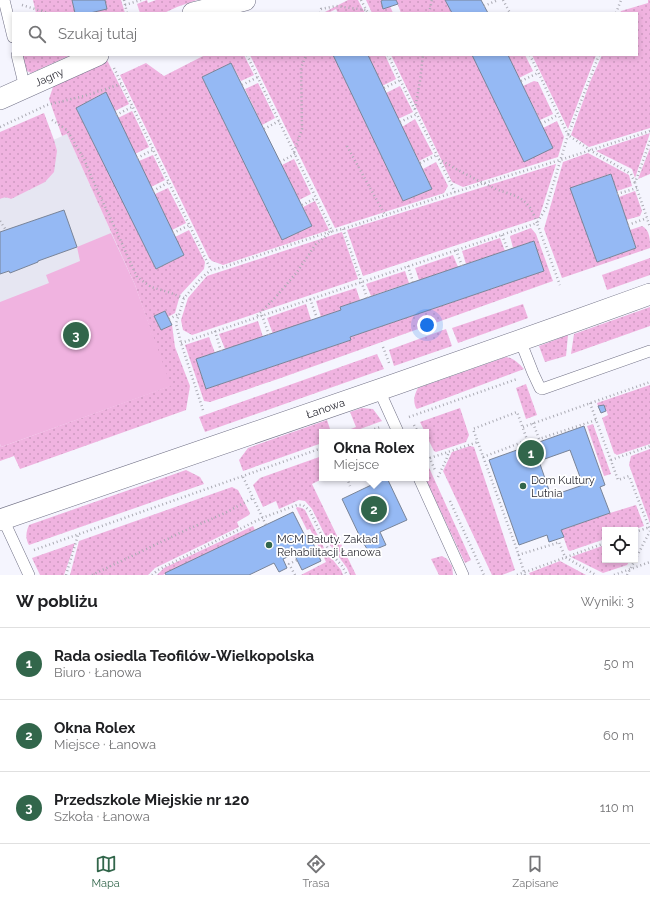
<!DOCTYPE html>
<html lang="pl">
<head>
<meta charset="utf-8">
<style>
	body { margin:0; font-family:Raleway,sans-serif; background:#f2f2f2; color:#202124 }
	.controls { position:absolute; right:12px; bottom:12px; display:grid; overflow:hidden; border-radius:0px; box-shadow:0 2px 6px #0003 }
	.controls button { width:36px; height:36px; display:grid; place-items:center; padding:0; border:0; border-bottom:1px solid #e0e0e0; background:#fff; color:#202124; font:20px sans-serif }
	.you { position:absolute; left:427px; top:325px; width:14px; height:14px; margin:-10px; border:3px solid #fff; border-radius:50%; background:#1a73e8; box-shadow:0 0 0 6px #1a73e833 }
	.badge { display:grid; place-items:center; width:26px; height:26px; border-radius:50%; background:#32664b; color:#fff; font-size:13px; font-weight:700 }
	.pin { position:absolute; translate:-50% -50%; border:2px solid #fff; box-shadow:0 1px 4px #0006 }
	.popup { position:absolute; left:319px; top:429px; width:110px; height:52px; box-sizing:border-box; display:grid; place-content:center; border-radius:0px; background:#fff; filter:drop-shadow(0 1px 3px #0005); font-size:13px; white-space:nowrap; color:#757577 }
	.popup b { font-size:15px; color:#202124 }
	.popup::after { content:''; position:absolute; left:50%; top:100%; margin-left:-8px; border:8px solid transparent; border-top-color:#fff }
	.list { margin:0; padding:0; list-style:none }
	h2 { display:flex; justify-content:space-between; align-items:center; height:52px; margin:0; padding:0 16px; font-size:17px }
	h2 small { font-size:13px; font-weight:400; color:#757577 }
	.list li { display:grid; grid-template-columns:26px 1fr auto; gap:12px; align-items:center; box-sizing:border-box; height:72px; padding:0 16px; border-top:1px solid #e0e0e0 }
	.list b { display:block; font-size:15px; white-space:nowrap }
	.list p { margin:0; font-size:13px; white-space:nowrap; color:#757577 }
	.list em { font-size:13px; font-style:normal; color:#757577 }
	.icon { flex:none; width:22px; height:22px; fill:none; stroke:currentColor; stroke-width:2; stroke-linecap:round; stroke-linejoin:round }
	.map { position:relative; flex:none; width:650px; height:575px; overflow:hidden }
	.search { position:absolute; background:#fff; box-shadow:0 2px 6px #0003; left:12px; right:12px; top:12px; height:44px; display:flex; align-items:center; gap:10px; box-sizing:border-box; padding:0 14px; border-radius:0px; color:#757577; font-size:15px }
	.sheet { height:268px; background:#fff }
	nav { display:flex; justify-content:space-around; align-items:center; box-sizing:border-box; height:56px; border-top:1px solid #e0e0e0; background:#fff; font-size:11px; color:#757577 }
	nav a { display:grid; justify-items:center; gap:2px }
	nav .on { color:#32664b }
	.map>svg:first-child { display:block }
	.built { fill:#e6e6f2 }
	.grass { fill:url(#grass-dots) }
	.green { fill:#f0b3e0 }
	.building { fill:#95b9f4; stroke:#798498; fill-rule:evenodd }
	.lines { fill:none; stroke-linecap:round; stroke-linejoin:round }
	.service-casing { stroke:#727287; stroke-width:12 }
	.minor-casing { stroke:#727287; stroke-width:22 }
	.path { stroke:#aaaab3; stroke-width:2.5; stroke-dasharray:1 3; stroke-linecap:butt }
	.service { stroke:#fff; stroke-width:11 }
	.minor { stroke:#fff; stroke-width:21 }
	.poi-dot { fill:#32664b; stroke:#fff; stroke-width:1.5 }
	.labels { text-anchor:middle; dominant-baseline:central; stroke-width:3.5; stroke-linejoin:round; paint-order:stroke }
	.street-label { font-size:11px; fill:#2d2d36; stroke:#fff }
	.poi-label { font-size:11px; fill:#2d2d36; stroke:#fff; text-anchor:start }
</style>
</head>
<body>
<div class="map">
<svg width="650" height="575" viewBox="0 0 650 575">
	<defs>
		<pattern id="grass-dots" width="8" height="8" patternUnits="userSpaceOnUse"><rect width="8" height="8" fill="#f0b3e0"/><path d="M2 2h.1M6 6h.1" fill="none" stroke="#ce9ac1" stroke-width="1.8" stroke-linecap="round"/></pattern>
	</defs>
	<rect width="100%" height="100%" fill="#f5f5fe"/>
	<!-- built -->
	<path class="built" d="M67 134 135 285 0 444V163Z"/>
	<!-- grass -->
	<g class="grass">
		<path d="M33 0H72L75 13H36Z"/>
		<path d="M105 0H121L125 13H90L107 9Z"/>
		<path d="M147 0 148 3 156 0H197L177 7 164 13H140L137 4Z"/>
		<path d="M348 0H358L365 13H338L336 9 328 13H323Z"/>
		<path d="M366 0H383L381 1 383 8 390 6 393 13H372Z"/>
		<path d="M396 0H445L452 13H401Z"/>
		<path d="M648 0H650V128L589 147 571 135 590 82 602 55H637V13H620L621 11 648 3Z"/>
		<path d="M22 55H71L31 73 25 70Z"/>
		<path d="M205 55H244L254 75 241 81 231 63 202 77 282 240 312 226 303 207 315 201 329 230 223 265 212 261 209 258 120 75 146 63 164 76Z"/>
		<path d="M250 55H333L403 201 432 189 423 169 436 162 448 186 444 193 335 228Z"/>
		<path d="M368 55H385L396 79 382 86Z"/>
		<path d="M391 55H472L553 148 543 128 557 121 564 137 558 157 463 187 452 182Z"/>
		<path d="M508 55H525L533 71 519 78Z"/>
		<path d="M532 55H596L568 129Z"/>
		<path d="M105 56 129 104 115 111 105 92 76 108 156 269 184 255 175 237 189 230 205 262 204 269 180 295 175 313 168 317 165 311 154 316 161 330 172 325 175 347 190 386 186 410 20 469 14 456 0 461V444L1 447 170 386 135 285 67 134 62 136 49 99 54 84Z"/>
		<path d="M534 81 538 82 553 114 540 120 523 86Z"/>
		<path d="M258 83 275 118 262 125 245 89Z"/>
		<path d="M400 86 413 112 398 119 386 93Z"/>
		<path d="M132 111 149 147 135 154 118 118Z"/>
		<path d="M44 113 54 140 57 151 54 172 45 182 11 199C7 197 4 197 0 199V132Z"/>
		<path d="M415 119 433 154 419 161 402 127Z"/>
		<path d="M650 133 635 178 632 169 596 151Z"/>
		<path d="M650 148V174L638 179Z"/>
		<path d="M588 153 629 175 632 186 617 191 610 174 571 188 597 262 636 248 630 230 642 226C650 230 650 240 650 248L562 278 544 229 563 162Z"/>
		<path d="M153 155 165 180 151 187 139 161Z"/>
		<path d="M294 159 311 194 299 200 282 165Z"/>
		<path d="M556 164 539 218 363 276 347 230Z"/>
		<path d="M168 188 186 223 172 230 155 194Z"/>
		<path d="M635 191 642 211 640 216 626 220 619 197Z"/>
		<path d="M531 228 536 234 553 281 278 379 210 402 204 401 185 345 209 337 215 353 196 359 206 389 351 340 350 337 544 271 534 241 513 248 510 236Z"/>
		<path d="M342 232 358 279 192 335 183 330 181 320 188 298 207 276Z"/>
		<path d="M500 238 505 251 466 264 462 251Z"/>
		<path d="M453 255 458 267 419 280 415 268Z"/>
		<path d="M650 258V275L607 290 602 275Z"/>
		<path d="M405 271 409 283 371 296 366 284Z"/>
		<path d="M356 288 360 300 340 307 341 310 321 317 316 301Z"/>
		<path d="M306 304 311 320 273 334 267 318Z"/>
		<path d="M523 304 528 318 458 343 452 328Z"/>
		<path d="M650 307V326L571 354 574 334Z"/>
		<path d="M258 321 263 337 225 349 219 334Z"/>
		<path d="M446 329 452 346 394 366 389 350Z"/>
		<path d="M568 335 566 356 545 362 539 346Z"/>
		<path d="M377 354 384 369 205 432 199 417Z"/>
		<path d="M506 357C514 358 519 364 524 369L417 409 416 408C413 401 414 395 418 388Z"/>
		<path d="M526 384 537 415 526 419 516 388Z"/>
		<path d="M650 385V444L617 455 614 453 602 418 608 415 604 405 598 406 597 403Z"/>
		<path d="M362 408 373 409 382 421 352 432H343L356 427 350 412Z"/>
		<path d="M460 408 469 435 466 442 436 452 434 451 426 435V432H425L420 422Z"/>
		<path d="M327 420 331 432H322V443L243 471 239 460 248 448Z"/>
		<path d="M593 424 611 474 604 476 587 426Z"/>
		<path d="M470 446 474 447 515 570 502 575H492L443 471 452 452Z"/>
		<path d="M650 449V523L629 465 631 456Z"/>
		<path d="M322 456V478H324L312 484 356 575H350L347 568 330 545 312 509 305 501 299 500 279 509 276 501 263 507 253 485 260 478Z"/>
		<path d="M426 461 471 560 465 563 425 478H426Z"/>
		<path d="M186 470 200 477 204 484 29 545C25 538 26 532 29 525Z"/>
		<path d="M232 487 238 490 250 513 249 515 237 522 239 527 155 568 148 575H70L79 541Z"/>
		<path d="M636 505 644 526 632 530H605V539L570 551 568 550 561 530 610 513Z"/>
		<path d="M297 507 302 508 305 510 325 550 341 570 343 575H301L326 562 310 529 307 530 296 508Z"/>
		<path d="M253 526 255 530 163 575H157L164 568Z"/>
		<path d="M75 543 64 575H40L32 558Z"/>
		<path d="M605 545V560H630L627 565 603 573 571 557Z"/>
		<path d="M442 556 447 559 452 566 453 575H439L431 559Z"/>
		<path d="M560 561 586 575H530L529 573Z"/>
	</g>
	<!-- green -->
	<path class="green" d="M111 233 135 285 171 386 1 447 0 444V302L49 283 46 275 80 261 77 247Z"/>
	<!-- building -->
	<g class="building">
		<path d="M72 0H105L107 9 90 13H75Z"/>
		<path d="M383 0H396L398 4 383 9 381 1Z"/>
		<path d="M445 0H481L488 13H452Z"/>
		<path d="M333 55H368L432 189 403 201Z"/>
		<path d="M472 55H508L553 148 524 162Z"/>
		<path d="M231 63 312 226 282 240 202 77Z"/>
		<path d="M106 92 184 255 156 269 76 108Z"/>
		<path d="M611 174 636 248 597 262 570 188Z"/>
		<path d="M64 210 77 247 38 261V262L10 273 9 271 0 274V232Z"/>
		<path d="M534 241 544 271 350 337 351 340 206 389 196 359 341 310 340 307Z"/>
		<path d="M165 311 172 325 161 330 154 316Z"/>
		<path d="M604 405 606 411 601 413 598 406Z"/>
		<path d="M584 426 605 485 600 487 610 513 561 530 564 537 549 542 547 535 519 545 489 460ZM570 450 583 485 551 496 539 461Z"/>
		<path d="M386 478H387L407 520 380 532 386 545 369 552 362 541 342 499Z"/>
		<path d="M293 512 305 536 309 534 321 561 302 570 294 554 283 559 287 568 279 572 274 563 249 575H166L165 573Z"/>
	</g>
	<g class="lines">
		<defs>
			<g id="service">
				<path d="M4 0 13 37"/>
				<path d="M17 55 25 88"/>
				<path d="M520 340 533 373 540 388 542 389 650 351"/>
				<path d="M379 390 398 432"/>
				<path d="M419 478 463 575"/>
				<path d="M3 519 29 575"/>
			</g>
			<g id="minor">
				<path d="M193 13 245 0"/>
				<path id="s1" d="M0 99 98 55"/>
				<path id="s2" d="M0 520 396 384 575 321 650 294"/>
			</g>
		</defs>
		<!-- service casing -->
		<use href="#service" class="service-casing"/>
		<!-- minor casing -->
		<use href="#minor" class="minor-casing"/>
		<!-- path -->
		<g class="path">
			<path d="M124 0 127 13"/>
			<path d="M361 0 368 13"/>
			<path d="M503 0 510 13"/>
			<path d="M22 5 48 13"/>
			<path d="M125 5 141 0"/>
			<path d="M484 6 498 0"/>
			<path d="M320 13 321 9 336 6 366 10"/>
			<path d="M429 13 432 0"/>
			<path d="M616 13 621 0"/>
			<path d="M247 55 332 231 316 244 297 272 275 298 257 316"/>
			<path d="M388 55 455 192"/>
			<path d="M530 55 568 135 546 208 537 223 560 285"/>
			<path d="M599 55 568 135 590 150 631 174 635 183"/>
			<path d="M114 68 211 270"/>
			<path d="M521 81 538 73"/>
			<path d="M242 85 258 77"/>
			<path d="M384 88 401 80"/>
			<path d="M415 109 420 81 423 55"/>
			<path d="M116 115 132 107"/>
			<path d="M52 120 67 130 84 159 98 192 110 217 137 277 151 287 168 292 184 298"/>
			<path d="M400 122 417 114"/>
			<path d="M541 124 558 115"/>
			<path d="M0 127 47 105 84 96 121 84"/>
			<path d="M264 129 279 121"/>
			<path d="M650 141 635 183 650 227"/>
			<path d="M347 146 385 215"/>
			<path d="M294 152 302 129 301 68 306 55"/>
			<path d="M137 158 153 150"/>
			<path d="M280 162 295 154"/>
			<path d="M420 163 437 155"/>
			<path d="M153 191 169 182"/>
			<path d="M617 194 637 188"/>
			<path d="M302 205 316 198"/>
			<path d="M0 221 6 230"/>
			<path d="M628 225 647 218"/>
			<path d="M343 229 367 298"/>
			<path d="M173 233 190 225"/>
			<path d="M502 235 508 250"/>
			<path d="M456 250 462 266"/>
			<path d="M408 266 413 282"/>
			<path d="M310 299 317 318"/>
			<path d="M262 315 269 335"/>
			<path d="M169 319 179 314"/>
			<path d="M215 331 221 351"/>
			<path d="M181 343 537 223C534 215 531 207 525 202 516 194 504 193 494 188 475 179 457 170 439 159"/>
			<path d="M383 347 389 363"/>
			<path d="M590 403 618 480 629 476 650 530"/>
			<path d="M203 410 181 343 176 324 184 298 201 278 211 270 224 267 332 231 343 229 455 192 560 160 650 131"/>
			<path d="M409 417 517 379"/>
			<path d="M533 423 539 439 596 420"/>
			<path d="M414 425 418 432"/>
			<path d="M523 427 650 382"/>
			<path d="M367 432 380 427"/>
			<path d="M426 450 435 470"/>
			<path d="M483 457 528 440"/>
			<path d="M430 458 478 442"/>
			<path d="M611 460 650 446"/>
			<path d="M243 477 266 525"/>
			<path d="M438 477 446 460 449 452"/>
			<path d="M347 478 350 486"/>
			<path d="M450 501 484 575"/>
			<path d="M635 532 650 527"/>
			<path d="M34 550 322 448"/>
			<path d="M518 555 554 544 559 542 565 557 596 575"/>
			<path d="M635 560 650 531"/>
			<path d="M66 575 78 535"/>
			<path d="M92 575 184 531 225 513 253 498"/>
			<path d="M152 575 158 570 262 518 297 505H303L310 511 329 551 342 566 347 575"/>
			<path d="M295 575 289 564 297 560"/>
			<path d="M517 575 605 543"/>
			<path d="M525 575 516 547 473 429 517 412 529 445"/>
			<path d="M614 575 650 562"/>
			<path d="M627 575 635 560"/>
		</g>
		<!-- service -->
		<use href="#service" class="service"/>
		<!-- minor -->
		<use href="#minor" class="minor"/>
	</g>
	<!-- markers -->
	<g class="poi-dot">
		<circle cx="523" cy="486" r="4"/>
		<circle cx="269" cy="545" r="4"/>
	</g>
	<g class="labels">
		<!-- street labels -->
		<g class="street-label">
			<text stroke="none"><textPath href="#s1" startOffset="54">Jagny</textPath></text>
			<text stroke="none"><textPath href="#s2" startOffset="344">Łanowa</textPath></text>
		</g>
		<!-- poi labels -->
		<g class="poi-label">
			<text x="531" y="480">Dom Kultury<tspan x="531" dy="13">Lutnia</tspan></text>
			<text x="277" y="539">MCM Bałuty. Zakład<tspan x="277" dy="13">Rehabilitacji Łanowa</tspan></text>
		</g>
	</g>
</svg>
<div class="controls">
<button><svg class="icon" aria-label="locate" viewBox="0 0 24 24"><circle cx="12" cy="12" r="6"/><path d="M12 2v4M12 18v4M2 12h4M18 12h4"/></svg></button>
</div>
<div class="you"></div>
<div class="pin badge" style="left:531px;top:453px">1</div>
<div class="pin badge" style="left:374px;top:509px">2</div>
<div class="popup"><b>Okna Rolex</b>Miejsce</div>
<div class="pin badge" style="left:76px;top:335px">3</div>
<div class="search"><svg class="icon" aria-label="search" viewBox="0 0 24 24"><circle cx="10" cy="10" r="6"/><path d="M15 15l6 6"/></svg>Szukaj tutaj</div>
</div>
<section class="sheet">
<h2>W pobliżu<small>Wyniki: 3</small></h2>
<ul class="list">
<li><span class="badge">1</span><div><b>Rada osiedla Teofilów-Wielkopolska</b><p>Biuro · Łanowa</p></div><em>50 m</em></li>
<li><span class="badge">2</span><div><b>Okna Rolex</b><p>Miejsce · Łanowa</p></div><em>60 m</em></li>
<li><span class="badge">3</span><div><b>Przedszkole Miejskie nr 120</b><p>Szkoła · Łanowa</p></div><em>110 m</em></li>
</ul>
</section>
<nav>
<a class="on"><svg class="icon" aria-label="map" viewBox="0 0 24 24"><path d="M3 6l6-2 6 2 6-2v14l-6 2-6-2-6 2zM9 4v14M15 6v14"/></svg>Mapa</a>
<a><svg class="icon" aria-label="directions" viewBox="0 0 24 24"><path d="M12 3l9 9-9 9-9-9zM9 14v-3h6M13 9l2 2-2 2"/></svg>Trasa</a>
<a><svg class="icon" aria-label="saved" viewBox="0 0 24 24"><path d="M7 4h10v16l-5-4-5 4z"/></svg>Zapisane</a>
</nav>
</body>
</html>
